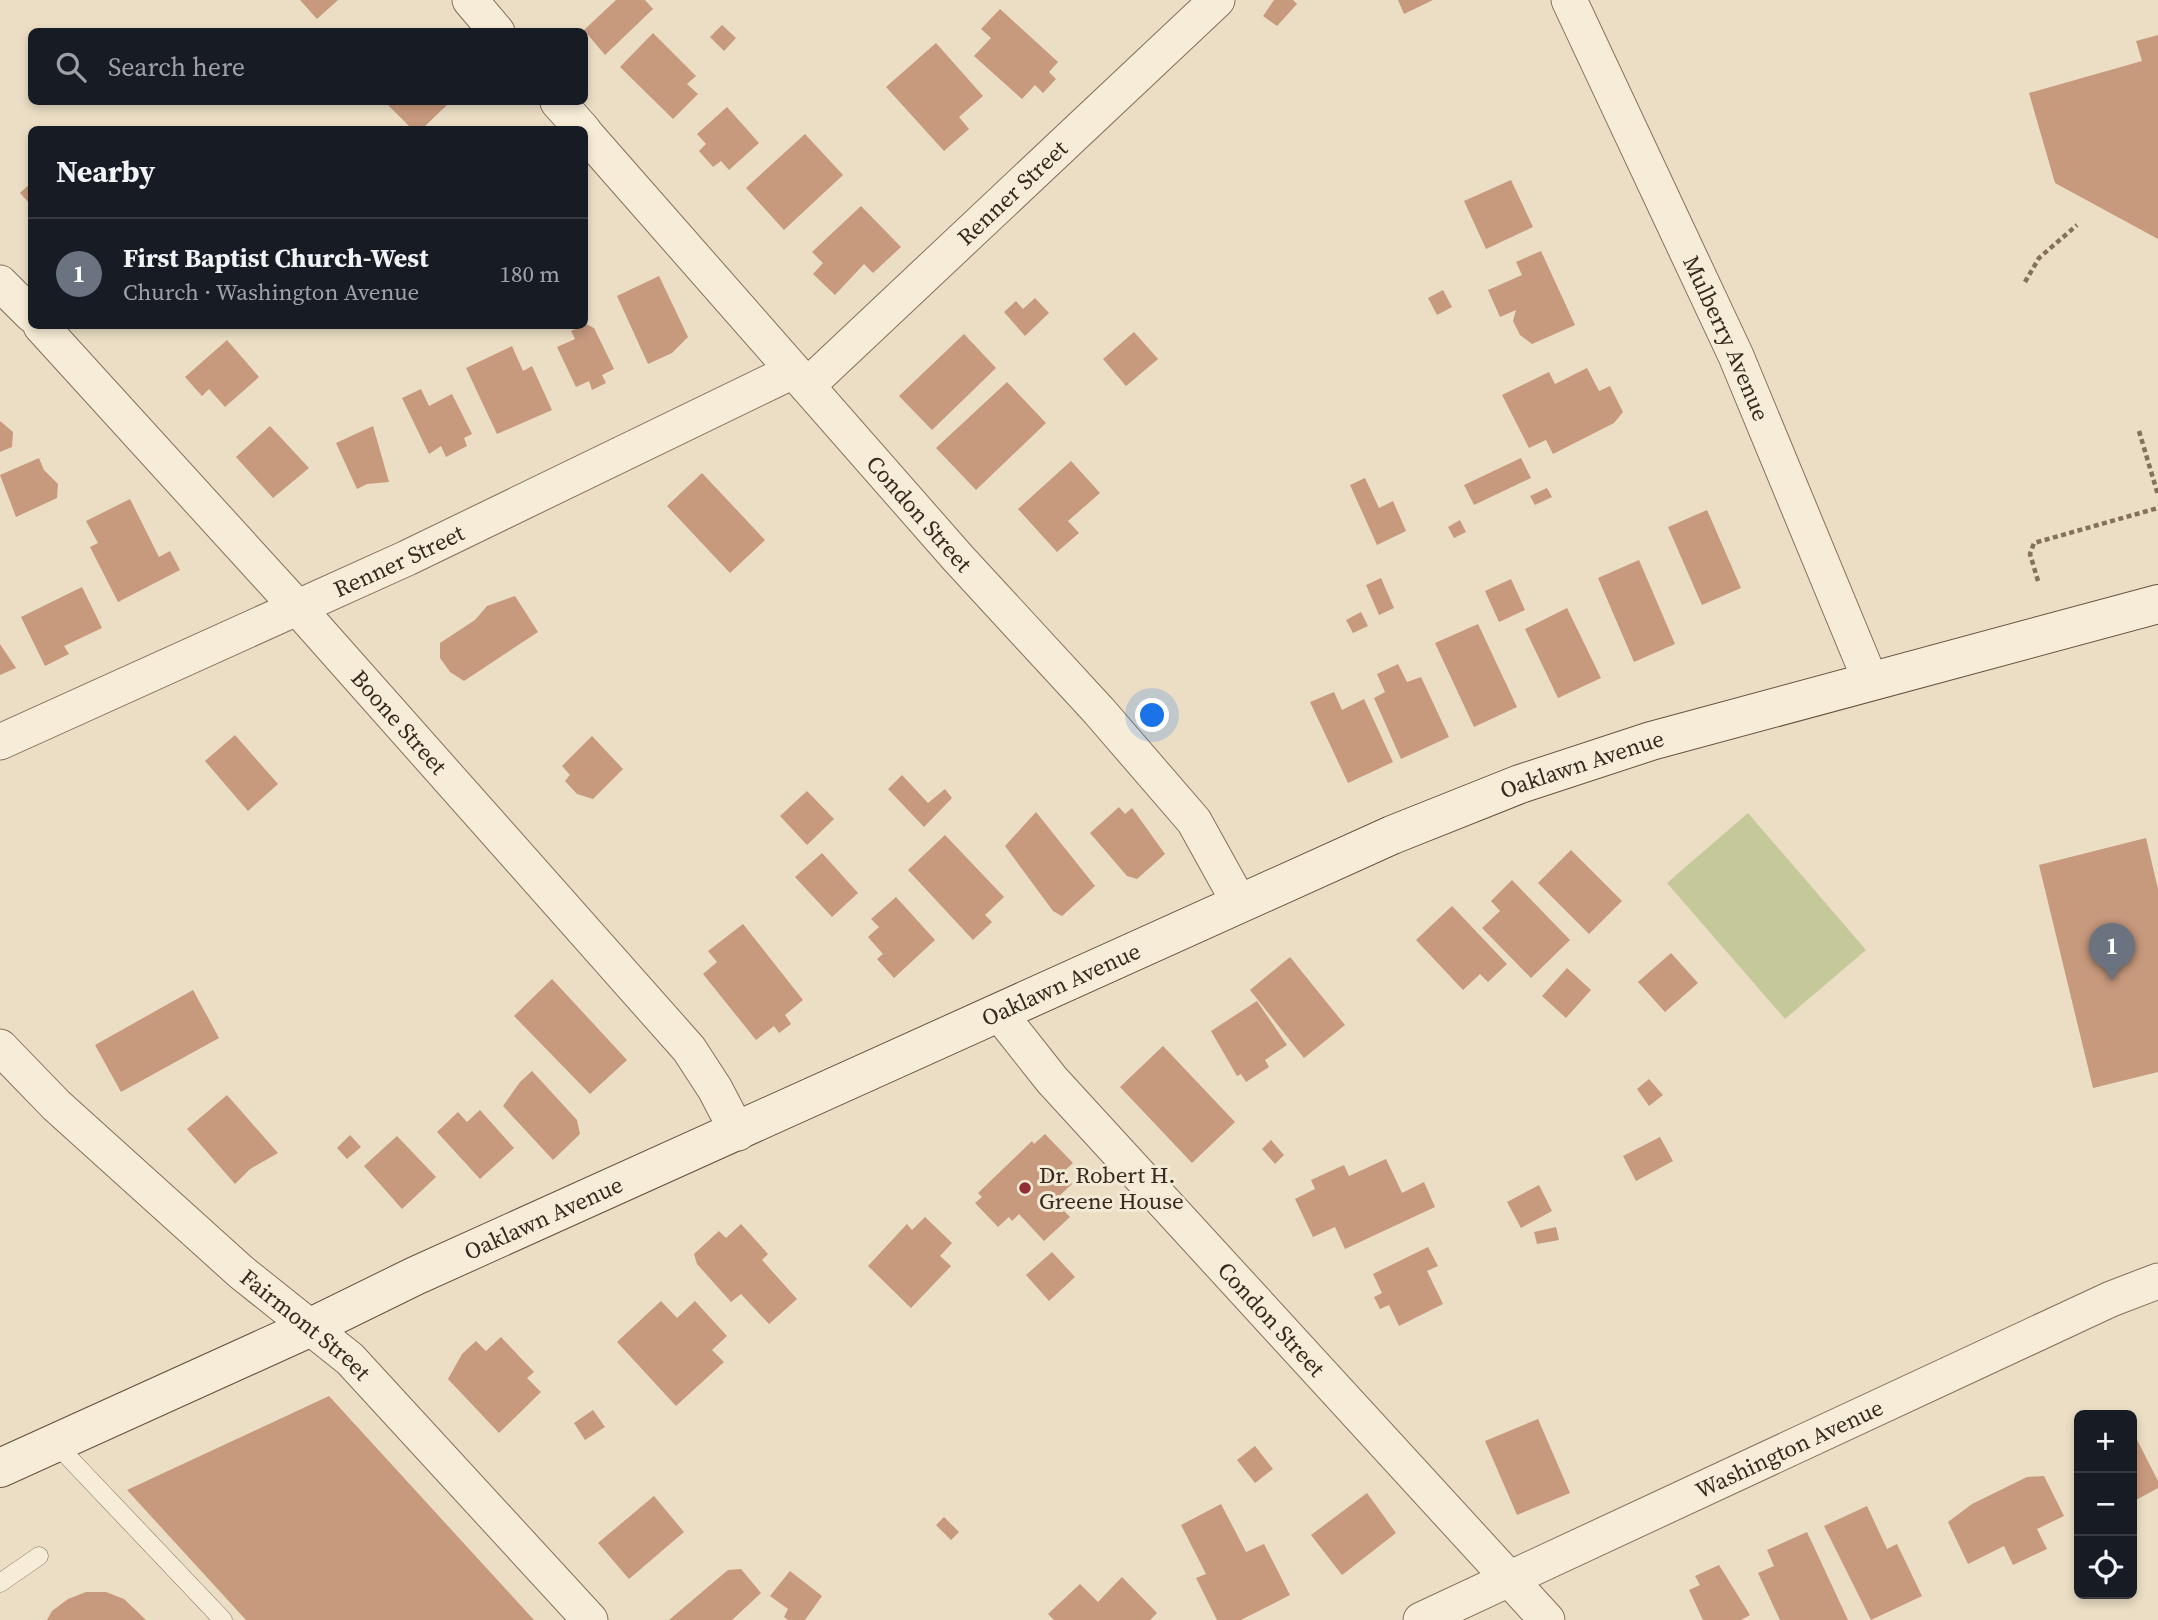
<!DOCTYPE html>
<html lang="en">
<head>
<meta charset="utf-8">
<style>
	body { margin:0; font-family:"Source Serif 4",serif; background:#20242c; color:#f1f3f6 }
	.controls { position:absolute; right:21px; bottom:21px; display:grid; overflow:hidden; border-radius:10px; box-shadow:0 4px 10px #0003 }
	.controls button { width:63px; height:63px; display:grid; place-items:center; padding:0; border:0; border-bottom:2px solid #363941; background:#171b24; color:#f1f3f6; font:35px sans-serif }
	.you { position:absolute; left:1153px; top:716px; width:24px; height:24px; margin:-18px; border:5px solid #fff; border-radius:50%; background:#1a73e8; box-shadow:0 0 0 10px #1a73e833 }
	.badge { display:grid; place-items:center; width:46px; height:46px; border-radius:50%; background:#2563eb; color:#fff; font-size:23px; font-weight:700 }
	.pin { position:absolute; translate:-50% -58px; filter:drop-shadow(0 2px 4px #0008) }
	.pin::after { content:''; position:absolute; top:37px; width:24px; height:21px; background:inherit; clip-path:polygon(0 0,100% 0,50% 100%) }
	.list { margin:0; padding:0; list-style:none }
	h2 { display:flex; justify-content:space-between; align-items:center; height:91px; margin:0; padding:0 28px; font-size:30px }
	h2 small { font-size:23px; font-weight:400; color:#9ea1a6 }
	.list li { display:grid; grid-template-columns:46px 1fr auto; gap:21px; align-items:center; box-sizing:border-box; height:112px; padding:0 28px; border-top:2px solid #363941 }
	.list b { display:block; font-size:26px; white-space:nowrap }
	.list p { margin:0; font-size:23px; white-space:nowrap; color:#9ea1a6 }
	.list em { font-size:23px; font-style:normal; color:#9ea1a6 }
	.icon { flex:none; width:38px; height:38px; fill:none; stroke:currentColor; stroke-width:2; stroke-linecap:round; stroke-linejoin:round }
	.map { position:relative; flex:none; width:2158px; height:1620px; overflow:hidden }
	.search { position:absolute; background:#171b24; box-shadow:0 4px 10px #0003; left:28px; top:28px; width:560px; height:77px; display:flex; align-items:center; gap:18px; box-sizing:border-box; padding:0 24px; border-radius:10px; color:#9ea1a6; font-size:26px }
	.panel { position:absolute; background:#171b24; box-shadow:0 4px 10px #0003; left:28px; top:126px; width:560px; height:203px; border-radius:10px }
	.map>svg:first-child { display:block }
	.green { fill:#c5c999 }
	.building { fill:#c7997d }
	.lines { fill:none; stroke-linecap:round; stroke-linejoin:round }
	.lane-casing { stroke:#85705c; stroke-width:19 }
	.street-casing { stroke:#85705c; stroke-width:37 }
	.secondary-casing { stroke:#67523f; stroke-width:40 }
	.path { stroke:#85705c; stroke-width:4.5; stroke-dasharray:5 3.5; stroke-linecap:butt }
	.lane { stroke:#f7ecd7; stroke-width:18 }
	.street { stroke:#f7ecd7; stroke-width:35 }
	.secondary { stroke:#f7ecd7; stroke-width:38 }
	.poi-dot { fill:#903034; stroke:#f3e9d4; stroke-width:2.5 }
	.labels { text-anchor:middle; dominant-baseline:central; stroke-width:6; stroke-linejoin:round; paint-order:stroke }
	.street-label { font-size:23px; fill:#36291f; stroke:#f3e9d4 }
	.poi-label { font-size:23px; fill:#36291f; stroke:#f3e9d4; text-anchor:start }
</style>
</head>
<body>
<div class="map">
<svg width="2158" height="1620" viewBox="0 0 2158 1620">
	<rect width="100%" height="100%" fill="#ebdec5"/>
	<!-- green -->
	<path class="green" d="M1748 813 1866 950 1785 1019 1667 883Z"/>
	<!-- building -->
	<g class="building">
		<path d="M300 0H338L317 19Z"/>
		<path d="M616 0H645L653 9 605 55 584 30Z"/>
		<path d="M1274 0H1293L1297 4 1277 26 1263 16Z"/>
		<path d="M1398 0H1433L1404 14Z"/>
		<path d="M1000 9 1058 62 1049 72 1056 79 1043 93 1035 85 1022 99 974 56 991 38 981 29Z"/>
		<path d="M722 25 736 38 724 51 710 37Z"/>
		<path d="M653 33 696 76 687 84 698 94 673 119 620 67Z"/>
		<path d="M2158 35V239L2055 183 2029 93 2142 61 2136 41Z"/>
		<path d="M936 43 983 96 959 117 969 129 944 151 886 87Z"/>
		<path d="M385 102H450L421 130H413Z"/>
		<path d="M727 107 759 143 729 170 721 161 713 167 699 151 706 144 697 134Z"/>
		<path d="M805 134 843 175 784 230 746 188Z"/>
		<path d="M1511 180 1533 227 1486 249 1464 201Z"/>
		<path d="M32 182V206L20 193Z"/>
		<path d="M861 206 901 247 873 273 864 264 835 295 813 274 823 263 812 252Z"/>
		<path d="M1541 251 1575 325 1532 344 1520 335 1513 321 1516 310 1500 317 1488 290 1522 275 1516 262Z"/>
		<path d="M659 276 688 337 672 353 648 364 617 296Z"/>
		<path d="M1443 290 1452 307 1437 315 1428 298Z"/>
		<path d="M1035 298 1049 313 1025 336 1004 312 1016 301 1023 309Z"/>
		<path d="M586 324 594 328 614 369 602 375 606 383 592 390 589 381 576 387 557 347 575 339 571 331Z"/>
		<path d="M1134 332 1158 359 1126 386 1103 359Z"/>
		<path d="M964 334 996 368 932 430 899 396Z"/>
		<path d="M227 340 259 377 225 407 209 389 202 396 185 377Z"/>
		<path d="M512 346 523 371 532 366 552 410 497 434 466 368Z"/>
		<path d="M1587 368 1599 391 1610 386 1623 412 1614 423 1553 454 1546 440 1529 448 1502 395 1549 372 1555 384Z"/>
		<path d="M1007 382 1046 423 976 490 936 448Z"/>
		<path d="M421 389 429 406 452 394 472 434 464 438 467 446 446 457 441 446 429 454 402 398Z"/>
		<path d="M0 421 13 432 12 447 0 452Z"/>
		<path d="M270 426 309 468 273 498 236 457Z"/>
		<path d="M373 426 389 482 367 484 357 489 336 443Z"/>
		<path d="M39 458 44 470 58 484 57 498 16 517 0 475Z"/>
		<path d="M1521 458 1531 478 1474 505 1464 485Z"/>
		<path d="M1071 461 1100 493 1068 521 1079 533 1057 552 1018 509Z"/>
		<path d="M702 473 765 540 730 573 667 506Z"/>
		<path d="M1365 478 1379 508 1393 501 1406 531 1377 545 1350 485Z"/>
		<path d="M1547 488 1552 497 1535 505 1530 496Z"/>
		<path d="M130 499 159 557 170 551 180 570 118 602 90 547 98 543 86 521Z"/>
		<path d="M1707 510 1741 588 1702 605 1668 527Z"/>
		<path d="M1460 520 1466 532 1454 538 1448 527Z"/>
		<path d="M1639 560 1675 644 1634 662 1598 578Z"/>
		<path d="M1381 578 1394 608 1379 615 1366 585Z"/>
		<path d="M1511 579 1525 610 1499 622 1485 591Z"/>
		<path d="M82 587 102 628 64 646 69 654 45 666 21 617Z"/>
		<path d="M515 596 538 632 464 681 450 672 440 658V643L475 620 487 606Z"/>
		<path d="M1567 608 1601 678 1558 698 1525 629Z"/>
		<path d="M1361 612 1368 626 1353 633 1346 620Z"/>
		<path d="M1478 624 1517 707 1474 727 1435 643Z"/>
		<path d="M0 644 16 668 0 675Z"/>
		<path d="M1398 664 1407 682 1421 677 1449 737 1401 759 1374 698 1385 692 1377 674Z"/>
		<path d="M1334 692 1342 710 1364 699 1393 762 1348 783 1310 702Z"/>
		<path d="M235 735 278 784 248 811 205 761Z"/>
		<path d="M592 736 623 769 593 799 577 794 565 781 570 775 562 766Z"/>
		<path d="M902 775 928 803 945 789 952 798 924 827 888 789Z"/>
		<path d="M807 791 834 819 807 845 780 816Z"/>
		<path d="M1119 807 1125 814 1132 808 1165 854 1137 879 1127 876 1090 833Z"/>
		<path d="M1036 812 1095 886 1062 916 1053 911 1005 846Z"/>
		<path d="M945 835 1004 897 985 915 992 922 973 940 908 870Z"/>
		<path d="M2146 838 2158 889V1072L2093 1088 2039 865Z"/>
		<path d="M1571 850 1622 901 1589 934 1538 883Z"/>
		<path d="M822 853 858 893 832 917 795 877Z"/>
		<path d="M1512 880 1570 940 1531 978 1482 928 1500 911 1491 901Z"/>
		<path d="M896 897 935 940 894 978 877 959 883 954 868 937 879 927 871 919Z"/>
		<path d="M1452 906 1507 964 1488 982 1480 974 1463 990 1416 940Z"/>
		<path d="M743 924 803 1000 785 1015 791 1024 779 1033 774 1026 756 1040 703 974 717 962 708 951Z"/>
		<path d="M1671 953 1698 983 1665 1012 1638 982Z"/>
		<path d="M1290 957 1345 1025 1304 1058 1250 990Z"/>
		<path d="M1567 968 1591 990 1566 1018 1542 996Z"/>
		<path d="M552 979 627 1060 590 1094 514 1016Z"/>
		<path d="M193 990 219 1038 121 1092 95 1045Z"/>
		<path d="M1257 1001 1287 1045 1265 1060 1269 1067 1246 1082 1241 1074 1237 1076 1211 1031Z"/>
		<path d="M1163 1046 1235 1122 1192 1163 1120 1087Z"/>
		<path d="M532 1071 577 1120 580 1134 553 1160 503 1106 520 1082Z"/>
		<path d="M1649 1079 1663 1095 1649 1106 1637 1089Z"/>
		<path d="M227 1095 278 1153 250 1169 235 1184 187 1129Z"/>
		<path d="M480 1110 514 1148 480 1179 437 1132 458 1112 467 1122Z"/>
		<path d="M1045 1134 1073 1163 1062 1173 1072 1184 1054 1201 1070 1217 1044 1241 1019 1214 1012 1221 1009 1217 998 1227 975 1203 982 1197 978 1193 1032 1141 1034 1144Z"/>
		<path d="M350 1135 361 1147 347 1159 337 1148Z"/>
		<path d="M397 1136 436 1177 402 1209 364 1166Z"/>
		<path d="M1660 1137 1673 1161 1636 1181 1623 1156Z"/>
		<path d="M1271 1140 1284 1155 1275 1164 1262 1149Z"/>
		<path d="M1386 1159 1402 1193 1424 1182 1435 1207 1345 1249 1335 1227 1313 1237 1295 1199 1315 1189 1311 1180 1344 1165 1349 1176Z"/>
		<path d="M1539 1185 1552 1211 1521 1228 1507 1202Z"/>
		<path d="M925 1217 952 1243 940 1256 951 1266 911 1308 868 1266 907 1224 912 1230Z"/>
		<path d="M741 1224 768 1254 762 1260 797 1299 769 1324 741 1294 731 1302 697 1264 694 1254 719 1231 726 1238Z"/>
		<path d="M1556 1227 1559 1240 1537 1244 1534 1232Z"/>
		<path d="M1428 1247 1438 1266 1427 1271 1443 1304 1399 1326 1389 1305 1380 1309 1374 1297 1382 1293 1373 1274Z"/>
		<path d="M1052 1252 1075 1277 1049 1301 1026 1275Z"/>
		<path d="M661 1301 677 1318 695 1301 727 1336 712 1350 724 1362 676 1406 617 1342Z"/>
		<path d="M501 1337 534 1372 527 1378 541 1392 499 1433 448 1379 462 1354 476 1341 486 1351Z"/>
		<path d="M329 1396 534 1620H246L127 1490Z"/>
		<path d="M593 1410 605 1427 585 1440 574 1423Z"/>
		<path d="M1538 1419 1570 1493 1517 1515 1485 1441Z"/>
		<path d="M2132 1430 2158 1481V1488L2136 1500 2132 1492Z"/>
		<path d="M1255 1446 1273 1469 1255 1483 1237 1460Z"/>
		<path d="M2044 1476 2064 1516 2037 1529 2047 1549 2013 1565 2004 1546 1968 1564 1948 1522 1972 1504 2027 1477Z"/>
		<path d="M1367 1493 1396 1533 1342 1575 1311 1535Z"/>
		<path d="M654 1496 684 1532 629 1579 598 1543Z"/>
		<path d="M1221 1504 1246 1552 1264 1544 1290 1595 1241 1620H1217L1196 1578 1206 1574 1181 1525Z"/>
		<path d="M1867 1506 1887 1549 1897 1544 1922 1596 1871 1620 1824 1526Z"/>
		<path d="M944 1517 959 1532 951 1540 936 1525Z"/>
		<path d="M1807 1532 1848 1620H1780L1758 1573 1774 1566 1767 1550Z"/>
		<path d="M1719 1565 1750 1615 1741 1620H1703L1689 1590 1700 1585 1695 1576Z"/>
		<path d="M741 1569 761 1593 732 1620H669L728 1570Z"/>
		<path d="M790 1571 822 1596 805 1620H788L784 1617 788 1609 770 1596Z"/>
		<path d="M1122 1577 1157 1613 1150 1620H1054L1048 1614 1080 1584 1098 1602Z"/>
		<path d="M86 1592H106L124 1599 146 1620H47L52 1611 68 1599Z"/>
	</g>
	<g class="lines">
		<defs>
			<g id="lane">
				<path d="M55 1443 223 1620"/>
				<path d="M0 1583 39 1556"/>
			</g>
			<g id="street">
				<path d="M470 0 497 32"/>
				<path id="s1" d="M1569 0 1736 356 1871 682"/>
				<path d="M558 102 583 130"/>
				<path id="s2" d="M584 132 958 558 1099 711 1194 821 1240 904"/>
				<path d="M0 283 32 315"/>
				<path id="s3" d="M41 326 296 606 689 1049 715 1089 738 1133"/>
				<path id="s4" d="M807 386 1217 0"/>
				<path id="s5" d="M0 742 407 558 793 371"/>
				<path id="s6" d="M999 1013 1052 1080 1547 1620"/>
				<path id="s7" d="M0 1047 56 1105 241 1272 350 1359 590 1620"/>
				<path id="s8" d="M1421 1620 2111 1299 2158 1281"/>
			</g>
			<g id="secondary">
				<path id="s9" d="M0 1468 309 1328 415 1276 1392 835 1520 784 1651 741 2158 604"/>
			</g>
		</defs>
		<!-- lane casing -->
		<use href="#lane" class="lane-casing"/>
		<!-- street casing -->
		<use href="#street" class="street-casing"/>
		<!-- secondary casing -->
		<use href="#secondary" class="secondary-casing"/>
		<!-- path -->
		<g class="path">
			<path d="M2025 282 2039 258 2077 225"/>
			<path d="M2139 431 2158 495"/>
			<path d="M2038 581 2030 554 2034 543 2158 508"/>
		</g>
		<!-- lane -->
		<use href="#lane" class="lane"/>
		<!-- street -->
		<use href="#street" class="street"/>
		<!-- secondary -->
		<use href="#secondary" class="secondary"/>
	</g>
	<!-- markers -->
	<circle class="poi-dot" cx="1025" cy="1188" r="7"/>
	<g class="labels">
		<!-- street labels -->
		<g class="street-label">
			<text stroke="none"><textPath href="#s4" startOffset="282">Renner Street</textPath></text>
			<text stroke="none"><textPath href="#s1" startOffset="373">Mulberry Avenue</textPath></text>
			<text stroke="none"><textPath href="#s2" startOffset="508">Condon Street</textPath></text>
			<text stroke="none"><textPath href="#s5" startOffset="438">Renner Street</textPath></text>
			<text stroke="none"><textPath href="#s3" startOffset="534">Boone Street</textPath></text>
			<text stroke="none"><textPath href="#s9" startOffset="1732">Oaklawn Avenue</textPath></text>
			<text stroke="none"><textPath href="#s9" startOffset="1166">Oaklawn Avenue</textPath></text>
			<text stroke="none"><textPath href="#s9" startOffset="598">Oaklawn Avenue</textPath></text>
			<text stroke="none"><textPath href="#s6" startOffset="410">Condon Street</textPath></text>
			<text stroke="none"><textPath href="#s7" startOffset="413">Fairmont Street</textPath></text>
			<text stroke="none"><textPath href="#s8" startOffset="406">Washington Avenue</textPath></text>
		</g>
		<!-- poi labels -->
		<g class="poi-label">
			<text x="1039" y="1175">Dr. Robert H.<tspan x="1039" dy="26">Greene House</tspan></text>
		</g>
	</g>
</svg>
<div class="controls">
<button>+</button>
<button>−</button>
<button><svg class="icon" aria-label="locate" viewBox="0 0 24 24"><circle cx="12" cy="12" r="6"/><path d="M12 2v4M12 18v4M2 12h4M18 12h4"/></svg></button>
</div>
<div class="you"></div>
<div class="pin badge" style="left:2112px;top:981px;background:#6b7280">1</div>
<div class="search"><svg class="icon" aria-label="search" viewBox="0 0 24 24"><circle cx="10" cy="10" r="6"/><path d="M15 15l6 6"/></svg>Search here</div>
<section class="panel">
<h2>Nearby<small></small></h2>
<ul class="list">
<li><span class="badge" style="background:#6b7280">1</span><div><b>First Baptist Church-West</b><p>Church · Washington Avenue</p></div><em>180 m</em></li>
</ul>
</section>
</div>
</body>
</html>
